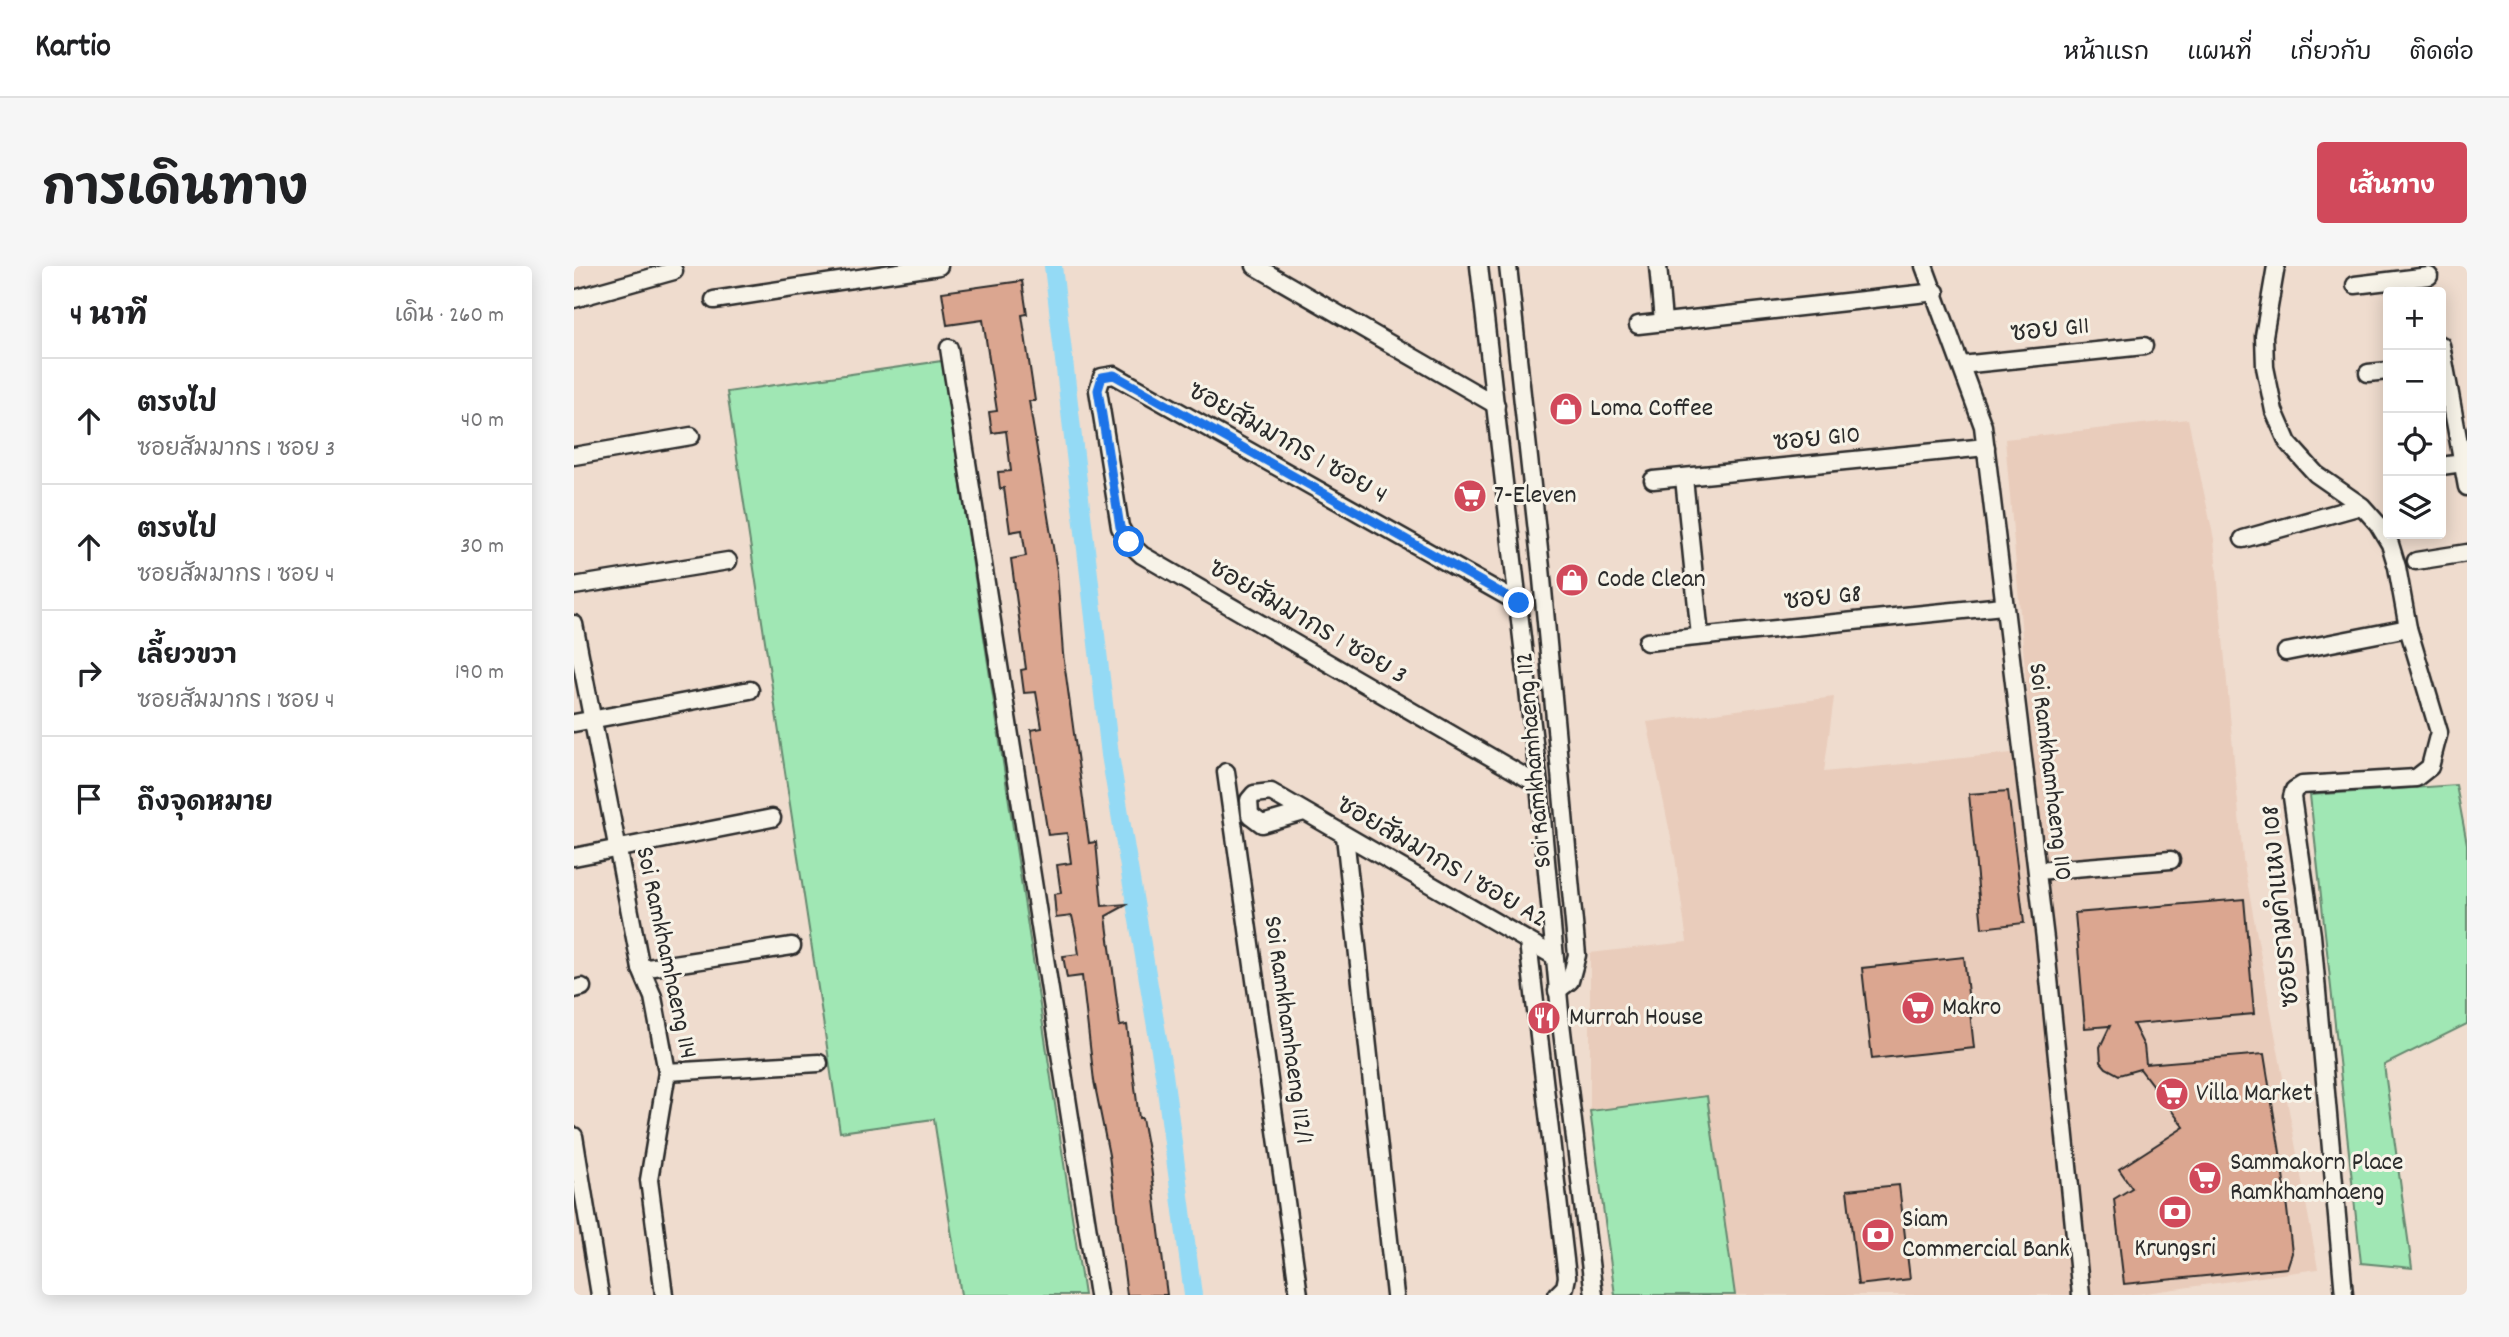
<!DOCTYPE html>
<html lang="th">
<head>
<meta charset="utf-8">
<style>
	body { margin:0; font-family:Dekko,"Playpen Sans Thai",sans-serif; background:#f6f6f6; color:#202124 }
	.controls { position:absolute; right:21px; top:21px; display:grid; overflow:hidden; border-radius:7px; box-shadow:0 4px 18px #0003 }
	.controls button { width:63px; height:63px; display:grid; place-items:center; padding:0; border:0; border-bottom:2px solid #e0e0e0; background:#fff; color:#202124; font:35px sans-serif }
	.stop { position:absolute; width:21px; height:21px; margin:-16px; border:5px solid #1a73e8; border-radius:50%; background:#fff }
	.stop.end { background:#1a73e8; border-color:#fff; box-shadow:0 2px 7px #0008 }
	.list { margin:0; padding:0; list-style:none }
	h2 { display:flex; justify-content:space-between; align-items:center; height:91px; margin:0; padding:0 28px; font-size:30px }
	h2 small { font-size:23px; font-weight:400; color:#757577 }
	.list li { display:grid; grid-template-columns:46px 1fr auto; gap:21px; align-items:center; box-sizing:border-box; height:126px; padding:0 28px; border-top:2px solid #e0e0e0 }
	.list b { display:block; font-size:26px; white-space:nowrap }
	.list p { margin:0; font-size:23px; white-space:nowrap; color:#757577 }
	.list em { font-size:23px; font-style:normal; color:#757577 }
	.icon { flex:none; width:38px; height:38px; fill:none; stroke:currentColor; stroke-width:2; stroke-linecap:round; stroke-linejoin:round }
	.map { position:relative; flex:none; width:1893px; height:1029px; overflow:hidden; border-radius:7px }
	header { display:flex; align-items:center; gap:42px; box-sizing:border-box; height:98px; padding:0 35px; background:#fff; border-bottom:2px solid #e0e0e0 }
	header strong { font-size:33px }
	nav { display:flex; gap:38px; margin-inline-start:auto; font-size:24px }
	.intro { display:flex; align-items:center; justify-content:space-between; box-sizing:border-box; height:168px; padding:0 42px }
	h1 { margin:0; font-size:49px }
	.button { padding:18px 32px; border-radius:7px; background:#d1495b; color:#fff; font-size:24px; font-weight:700 }
	main { display:flex; gap:42px; padding:0 42px }
	aside { flex:1; background:#fff; border-radius:7px; box-shadow:0 4px 18px #0003 }
	.map>svg:first-child { display:block }
	.built { fill:#e9ccbb }
	.green { fill:#a0e7b4; stroke:#668970; stroke-width:2 }
	.lines { fill:none; stroke-linecap:round; stroke-linejoin:round }
	.canal { stroke:#94daf5; stroke-width:18 }
	.building { fill:#dba690; stroke:#2b2b2b; stroke-width:2 }
	.minor-casing { stroke:#2b2b2b; stroke-width:21 }
	.minor { stroke:#f7f3e8; stroke-width:16 }
	.route { stroke:#1a73e8; stroke-width:9 }
	.labels { text-anchor:middle; dominant-baseline:central; stroke-width:6; stroke-linejoin:round; paint-order:stroke }
	.street-label { font-size:26px; fill:#2b2b2b; stroke:#f7f3e8 }
	.poi-label { font-size:26px; fill:#2b2b2b; stroke:#f7f3e8; text-anchor:start }
</style>
</head>
<body>
<header>
<strong>Kartio</strong>
<nav><a>หน้าแรก</a><a>แผนที่</a><a>เกี่ยวกับ</a><a>ติดต่อ</a></nav>
</header>
<div class="intro"><h1>การเดินทาง</h1><a class="button">เส้นทาง</a></div>
<main>
<aside>
<h2>4 นาที<small>เดิน · 260 m</small></h2>
<ul class="list">
<li><svg class="icon" aria-label="ahead" viewBox="0 0 24 24"><path d="M12 20V5M6 11l6-6 6 6"/></svg><div><b>ตรงไป</b><p>ซอยสัมมากร 1 ซอย 3</p></div><em>40 m</em></li>
<li><svg class="icon" aria-label="ahead" viewBox="0 0 24 24"><path d="M12 20V5M6 11l6-6 6 6"/></svg><div><b>ตรงไป</b><p>ซอยสัมมากร 1 ซอย 4</p></div><em>30 m</em></li>
<li><svg class="icon" aria-label="right" viewBox="0 0 24 24"><path d="M7 20v-9h11M14 6l5 5-5 5"/></svg><div><b>เลี้ยวขวา</b><p>ซอยสัมมากร 1 ซอย 4</p></div><em>190 m</em></li>
<li><svg class="icon" aria-label="arrive" viewBox="0 0 24 24"><path d="M6 21V4h12l-3 4 3 4H6"/></svg><div><b>ถึงจุดหมาย</b></div></li>
</ul>
</aside>
<div class="map">
<svg width="1893" height="1029" viewBox="0 0 1893 1029">
	<rect width="100%" height="100%" fill="#efdcce"/>
	<filter id="ink" filterUnits="userSpaceOnUse"><feTurbulence type="fractalNoise" baseFrequency=".0143" numOctaves="2"/><feDisplacementMap in="SourceGraphic" scale="14" xChannelSelector="R" yChannelSelector="G"/><feConvolveMatrix kernelMatrix="1 2 1 2 8 2 1 2 1" color-interpolation-filters="sRGB"/></filter>
	<g filter="url(#ink)">
		<!-- built -->
		<path class="built" d="M1614 153 1640 273 1669 593 1744 1003 1558 1029H1161L1133 830 1016 845V687L1113 676 1101 591 1073 456 1260 431 1250 506 1458 485 1431 173Z"/>
		<!-- green -->
		<g class="green">
			<path d="M368 95 510 1029H387L360 853 266 866 153 126Z"/>
			<path d="M1882 519 1893 578V758L1810 799 1838 1002 1787 997 1736 529Z"/>
			<path d="M1133 830 1161 1029H1041L1016 845Z"/>
		</g>
		<g class="lines">
			<!-- canal -->
			<path class="canal" d="M479 0 536 489 590 808 619 1029"/>
		</g>
		<!-- building -->
		<g class="building">
			<path d="M448 15 453 48 448 49 461 135H455L483 305 489 388 515 577 522 576 528 640 554 638 532 650 546 760 553 759 565 852H568L577 901 593 1029H553L535 889 520 815 508 710 493 712 489 690 505 688 501 663 498 650 482 652 480 628 487 627 483 599 497 597 493 567 474 569 457 464 468 462 462 426 450 427 447 404 452 403 437 293 452 290 448 264 436 266 430 222 426 223 424 206 437 205 432 165 418 167 415 146 423 145 409 54 373 59 368 26Z"/>
			<path d="M1434 525 1450 657 1408 662 1395 528Z"/>
			<path d="M1670 633 1680 748 1559 758 1570 780 1572 798 1690 788 1708 899 1718 987 1713 1002 1550 1018 1540 933 1558 922 1545 903 1610 861 1566 803 1545 809 1532 802 1527 796 1526 781 1536 760 1511 762 1501 647Z"/>
			<path d="M1390 691 1400 782 1298 793 1288 702Z"/>
			<path d="M1325 919 1336 1013 1284 1019 1273 924Z"/>
		</g>
		<g class="lines">
			<defs>
				<g id="minor">
					<path d="M681 0 922 139"/>
					<path d="M905 0 965 519 987 757 1020 1029"/>
					<path d="M934 0 967 302 1003 689 996 715 983 725"/>
					<path d="M1084 0 1089 55"/>
					<path d="M1350 0 1409 160 1471 673 1507 1029"/>
					<path d="M1702 0 1690 70 1691 101 1700 145 1714 177 1742 208 1788 240 1804 258 1816 278 1823 301 1834 362 1865 466 1856 501 1842 512 1728 519 1720 524 1718 531 1738 669 1770 1029"/>
					<path d="M1781 19 1855 10"/>
					<path d="M0 33 100 5"/>
					<path d="M140 34 365 0"/>
					<path d="M1064 59 1362 26"/>
					<path d="M1867 79 1893 221"/>
					<path d="M375 82 524 1029"/>
					<path d="M1387 99 1570 80"/>
					<path d="M1794 107 1814 105"/>
					<path d="M0 190 117 170"/>
					<path d="M1867 200 1889 197"/>
					<path d="M1110 212 1126 370"/>
					<path d="M1079 214 1412 181"/>
					<path d="M1669 273 1787 240"/>
					<path d="M1842 295 1893 287"/>
					<path d="M0 320 154 295"/>
					<path d="M945 337 540 109 528 111 524 124 546 261 555 277 568 289 965 519"/>
					<path d="M0 358 67 703 79 731 93 806 75 914 90 1029"/>
					<path d="M1073 376 1429 340"/>
					<path d="M1712 386 1834 362"/>
					<path d="M0 457 176 424"/>
					<path d="M652 506 725 1029"/>
					<path d="M730 546 688 558 676 549 675 534 680 528 697 526 980 690"/>
					<path d="M771 570 821 1029"/>
					<path d="M0 591 198 552"/>
					<path d="M1463 605 1597 594"/>
					<path d="M954 676 993 1011 991 1021 983 1029"/>
					<path d="M67 703 218 680"/>
					<path d="M0 723 8 721"/>
					<path d="M93 806 245 797"/>
					<path d="M0 870 26 1029"/>
				</g>
			</defs>
			<!-- minor casing -->
			<use href="#minor" class="minor-casing"/>
			<!-- minor -->
			<use href="#minor" class="minor"/>
		</g>
	</g>
	<g class="lines" filter="url(#ink)">
		<!-- route -->
		<path class="route" d="M555 276 546 261 524 124 528 111 540 109 945 337"/>
	</g>
	<!-- icons -->
	<defs>
		<symbol id="shop-disc" viewBox="-11 -11 22 22"><circle r="9.5" fill="#d1495b" stroke="#f7f3e8"/><path d="M-5-2.5h2.3a2.7 3.5 0 0 1 5.4 0H5L5.5 6h-11ZM-1.5-2.5h3a1.5 2.3 0 0 0-3 0Z" fill="#fff"/></symbol>
		<symbol id="supermarket-disc" viewBox="-11 -11 22 22"><circle r="9.5" fill="#d1495b" stroke="#f7f3e8"/><path d="M-6-5.5h2.5l.6 2H6L4.5 2H-2.5L-4.4-4H-6ZM-1.5 3.2a1.3 1.3 0 1 0 .1 0ZM3 3.2a1.3 1.3 0 1 0 .1 0Z" fill="#fff"/></symbol>
		<symbol id="restaurant-disc" viewBox="-11 -11 22 22"><circle r="9.5" fill="#d1495b" stroke="#f7f3e8"/><path d="M-5-6h1v4h1v-4h1v4h1v-4h1v5L-1.5 .5V6h-2V.5L-5-1ZM5-6V6H3V1.5H1.5Q1.5-4 5-6Z" fill="#fff"/></symbol>
		<symbol id="bank-disc" viewBox="-11 -11 22 22"><circle r="9.5" fill="#d1495b" stroke="#f7f3e8"/><path d="M-6-4H6V4H-6ZM0-2.3a2.3 2.3 0 1 0 0 4.6a2.3 2.3 0 1 0 0-4.6Z" fill="#fff"/></symbol>
	</defs>
	<g fill-rule="evenodd">
		<use href="#shop-disc" x="973" y="124" width="38" height="38"/>
		<use href="#supermarket-disc" x="877" y="211" width="38" height="38"/>
		<use href="#shop-disc" x="979" y="295" width="38" height="38"/>
		<use href="#supermarket-disc" x="1325" y="723" width="38" height="38"/>
		<use href="#restaurant-disc" x="951" y="733" width="38" height="38"/>
		<use href="#supermarket-disc" x="1579" y="809" width="38" height="38"/>
		<use href="#supermarket-disc" x="1612" y="893" width="38" height="38"/>
		<use href="#bank-disc" x="1582" y="927" width="38" height="38"/>
		<use href="#bank-disc" x="1285" y="950" width="38" height="38"/>
	</g>
	<g class="labels">
		<!-- street labels -->
		<g class="street-label">
			<text transform="translate(1476 65) rotate(-6)">ซอย G11</text>
			<text transform="translate(1243 174) rotate(-6)">ซอย G10</text>
			<text transform="translate(713 178) rotate(29)">ซอยสัมมากร 1 ซอย 4</text>
			<text transform="translate(1249 333) rotate(-6)">ซอย G8</text>
			<text transform="translate(733 357) rotate(30)">ซอยสัมมากร 1 ซอย 3</text>
			<text transform="translate(961 494) rotate(-95)">Soi Ramkhamhaeng 112</text>
			<text transform="translate(1475 506) rotate(83)">Soi Ramkhamhaeng 110</text>
			<text transform="translate(867 597) rotate(30)">ซอยสัมมากร 1 ซอย A2</text>
			<text transform="translate(1708 640) rotate(-96)">ซอยรามคำแหง 108</text>
			<text transform="translate(91 687) rotate(78)">Soi Ramkhamhaeng 114</text>
			<text transform="translate(713 764) rotate(82)">Soi Ramkhamhaeng 112/1</text>
		</g>
		<!-- poi labels -->
		<g class="poi-label">
			<text x="1016" y="143">Loma Coffee</text>
			<text x="920" y="230">7-Eleven</text>
			<text x="1023" y="314">Code Clean</text>
			<text x="1368" y="742">Makro</text>
			<text x="995" y="752">Murrah House</text>
			<text x="1622" y="828">Villa Market</text>
			<text x="1656" y="897">Sammakorn Place<tspan x="1656" dy="30">Ramkhamhaeng</tspan></text>
			<text x="1328" y="954">Siam<tspan x="1328" dy="30">Commercial Bank</tspan></text>
			<text x="1601" y="983" text-anchor="middle">Krungsri</text>
		</g>
	</g>
</svg>
<div class="controls">
<button>+</button>
<button>−</button>
<button><svg class="icon" aria-label="locate" viewBox="0 0 24 24"><circle cx="12" cy="12" r="6"/><path d="M12 2v4M12 18v4M2 12h4M18 12h4"/></svg></button>
<button><svg class="icon" aria-label="layers" viewBox="0 0 24 24"><path d="M12 4l9 5-9 5-9-5zM3 14l9 5 9-5"/></svg></button>
</div>
<div class="stop" style="left:555px;top:276px"></div>
<div class="stop end" style="left:945px;top:337px"></div>
</div>
</main>
</body>
</html>
